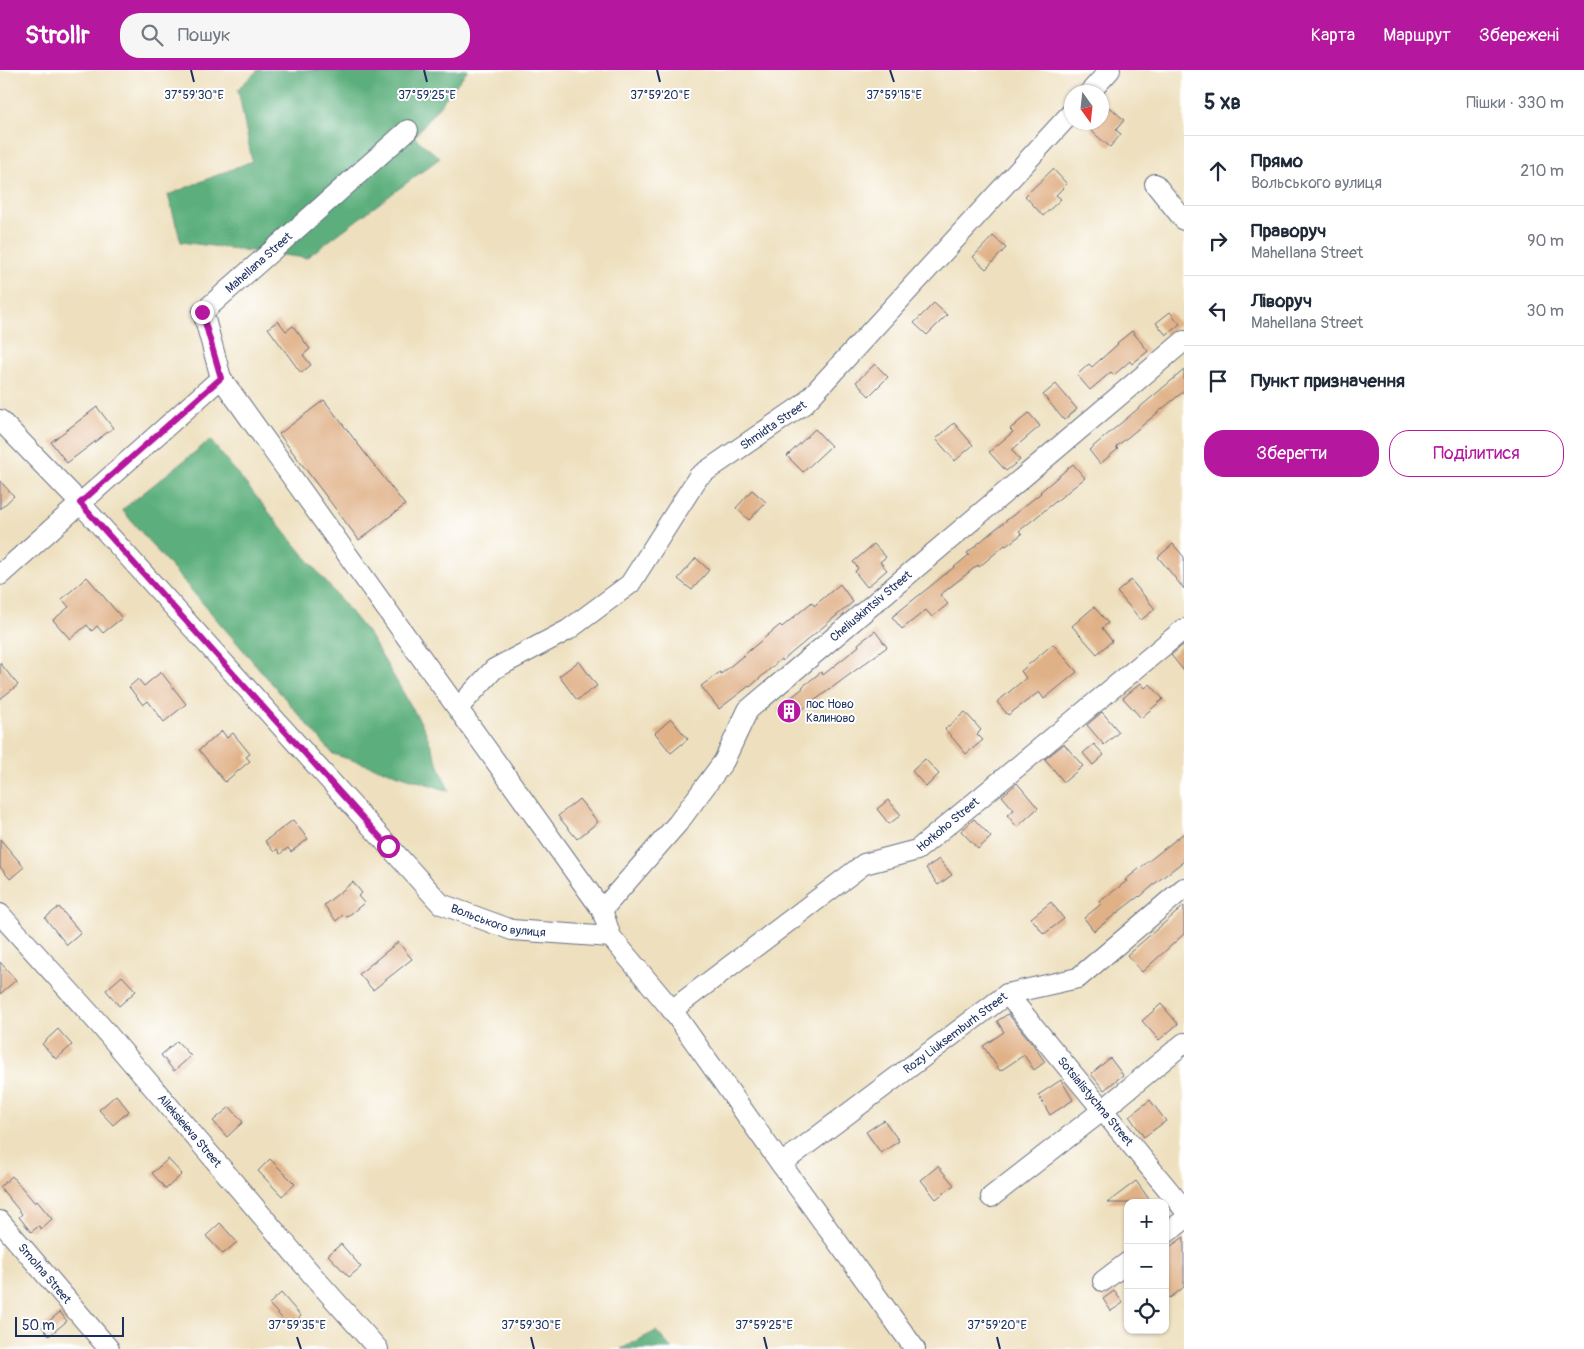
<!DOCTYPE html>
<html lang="uk">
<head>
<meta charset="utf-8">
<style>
	body { margin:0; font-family:Pangolin,sans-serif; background:#f6f6f7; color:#1f2937 }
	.controls { position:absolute; right:15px; bottom:15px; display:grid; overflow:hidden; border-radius:10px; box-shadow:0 1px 4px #0004 }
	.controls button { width:45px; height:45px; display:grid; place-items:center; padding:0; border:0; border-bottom:1px solid #e0e1e3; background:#fff; color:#1f2937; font:25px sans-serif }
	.compass { position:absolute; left:1064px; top:15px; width:45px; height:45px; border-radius:50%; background:#fff; box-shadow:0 1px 4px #0004; rotate:165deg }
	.scale { position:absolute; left:15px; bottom:12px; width:109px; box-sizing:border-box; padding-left:5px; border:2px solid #1b2f5e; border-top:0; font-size:14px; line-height:18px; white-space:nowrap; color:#1b2f5e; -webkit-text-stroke:4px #fff; paint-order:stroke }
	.stop { position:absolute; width:15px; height:15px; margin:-11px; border:4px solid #b5179e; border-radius:50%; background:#fff }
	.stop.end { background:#b5179e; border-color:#fff; box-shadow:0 1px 5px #0008 }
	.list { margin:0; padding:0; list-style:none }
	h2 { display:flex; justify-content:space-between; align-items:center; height:65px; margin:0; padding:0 20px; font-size:21px }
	h2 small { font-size:16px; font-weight:400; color:#747a83 }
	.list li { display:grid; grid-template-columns:32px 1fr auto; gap:15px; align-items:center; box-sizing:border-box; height:70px; padding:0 20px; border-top:1px solid #e0e1e3 }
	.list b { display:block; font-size:19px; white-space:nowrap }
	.list p { margin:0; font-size:16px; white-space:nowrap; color:#747a83 }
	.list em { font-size:16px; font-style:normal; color:#747a83 }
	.actions { display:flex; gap:10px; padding:15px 20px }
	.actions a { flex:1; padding:11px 0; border:1px solid #b5179e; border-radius:20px; text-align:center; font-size:18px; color:#b5179e }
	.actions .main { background:#b5179e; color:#fff }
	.icon { flex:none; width:28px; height:28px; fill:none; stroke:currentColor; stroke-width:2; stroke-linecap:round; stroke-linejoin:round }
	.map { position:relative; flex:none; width:1184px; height:1279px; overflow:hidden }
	header { display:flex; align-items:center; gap:30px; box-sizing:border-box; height:70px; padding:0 25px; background:#b5179e; color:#fff }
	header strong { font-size:24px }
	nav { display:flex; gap:28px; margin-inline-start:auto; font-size:18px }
	.search { width:350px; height:45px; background:#f6f6f7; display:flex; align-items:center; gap:12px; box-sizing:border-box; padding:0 18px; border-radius:20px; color:#747a83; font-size:19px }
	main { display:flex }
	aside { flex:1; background:#fff }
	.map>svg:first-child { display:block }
	.forest { fill:#5caf7b; stroke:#3c6f6c }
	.building { fill:#e0b187 }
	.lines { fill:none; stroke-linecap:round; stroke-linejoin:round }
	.minor-casing { stroke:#656d80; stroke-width:22 }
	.minor { stroke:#fff; stroke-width:20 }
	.route { stroke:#b5179e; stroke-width:6 }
	.ticks { fill:none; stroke:#1b2f5e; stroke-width:2 }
	.labels { text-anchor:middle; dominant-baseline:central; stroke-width:4; stroke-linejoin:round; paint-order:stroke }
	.street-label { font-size:12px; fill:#1b2f5e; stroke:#fff }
	.poi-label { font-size:12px; fill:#1b2f5e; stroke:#fff; text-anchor:start }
	.ticks-label { font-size:12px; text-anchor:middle; fill:#1b2f5e; stroke:#fff; stroke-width:4; stroke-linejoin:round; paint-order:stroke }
</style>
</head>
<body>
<header>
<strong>Strollr</strong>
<div class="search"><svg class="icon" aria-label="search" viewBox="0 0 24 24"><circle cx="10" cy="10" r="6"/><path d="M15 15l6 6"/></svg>Пошук</div>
<nav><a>Карта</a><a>Маршрут</a><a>Збережені</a></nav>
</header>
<main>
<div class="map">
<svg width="1184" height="1279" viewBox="0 0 1184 1279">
	<rect width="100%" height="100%" fill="#fff"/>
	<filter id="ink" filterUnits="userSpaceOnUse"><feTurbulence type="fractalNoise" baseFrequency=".02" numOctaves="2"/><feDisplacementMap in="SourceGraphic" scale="10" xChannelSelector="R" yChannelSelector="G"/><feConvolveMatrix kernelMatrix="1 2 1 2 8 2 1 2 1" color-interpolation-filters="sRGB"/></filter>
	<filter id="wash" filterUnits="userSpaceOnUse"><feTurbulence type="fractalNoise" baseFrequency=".0096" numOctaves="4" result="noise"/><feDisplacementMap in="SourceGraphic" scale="20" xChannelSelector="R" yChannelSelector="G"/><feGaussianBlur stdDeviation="1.12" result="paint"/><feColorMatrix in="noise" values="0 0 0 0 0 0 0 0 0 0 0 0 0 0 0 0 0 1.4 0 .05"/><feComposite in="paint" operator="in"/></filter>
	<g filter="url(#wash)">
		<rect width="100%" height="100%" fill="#eee0be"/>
		<!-- forest -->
		<g class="forest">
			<path d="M258 0H468L414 67 440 88 306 188 181 172 168 125 252 91 238 19Z"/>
			<path d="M210 370 370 566 424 658 449 721 333 684 122 440Z"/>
			<path d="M656 1261 672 1279H621Z"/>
		</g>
		<g id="blocks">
			<!-- building -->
			<g class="building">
				<path d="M1110 37 1124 50 1116 60 1121 64 1110 77 1090 60 1097 52H1102V47Z"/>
				<path d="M1053 99 1067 114 1056 125 1061 129 1043 146 1025 126Z"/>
				<path d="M993 166 1006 178 986 199 973 187Z"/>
				<path d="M934 233 947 245 927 265 914 253Z"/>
				<path d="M1170 242 1180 254 1166 265 1156 253Z"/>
				<path d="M278 251 286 261 293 256 310 279 303 285 311 295 301 303 268 258Z"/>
				<path d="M1132 261 1148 281 1132 294 1130 291 1114 305 1111 302 1090 320 1077 305 1089 294 1092 297 1118 274 1117 273Z"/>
				<path d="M875 294 888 307 869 326 856 312Z"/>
				<path d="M1184 300V321L1116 377 1118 379 1100 394 1089 380Z"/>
				<path d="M1056 314 1077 339 1064 350 1043 325Z"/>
				<path d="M324 330 405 435 359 470 279 364Z"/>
				<path d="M97 337 113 358 67 393 51 372Z"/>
				<path d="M1029 343 1040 356 1012 380 1020 390 1006 401 989 382 1013 362 1010 359Z"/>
				<path d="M954 353 973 375 955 391 936 369Z"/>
				<path d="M815 359 831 376 803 402 787 386Z"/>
				<path d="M1073 394 1085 408 1019 461 1022 464 1006 476 1005 475 979 497 978 495 940 525 948 534 932 547 926 540 902 559 892 547 969 485 967 483 993 461 1041 423 1040 422Z"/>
				<path d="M0 411 14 426 0 439Z"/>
				<path d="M752 420 766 432 749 450 736 438Z"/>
				<path d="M874 474 886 487 880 492 887 500 867 517 855 502 858 498 853 492Z"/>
				<path d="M1173 474 1184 487V519L1158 487Z"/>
				<path d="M696 488 709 500 692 520 678 509Z"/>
				<path d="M87 507 122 548 103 563 97 556 92 561 87 555 70 569 53 550 69 537 62 529Z"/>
				<path d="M1131 510 1155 539 1141 550 1117 522Z"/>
				<path d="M840 514 853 532 794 581 782 591 781 589 750 617 749 616 719 639 701 616 720 602 721 604 780 555 782 557 812 532 814 536Z"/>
				<path d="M1094 537 1108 553 1102 558 1112 571 1097 584 1072 556Z"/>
				<path d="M875 561 887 577 799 642 800 643 789 653 777 639 803 618 802 617 821 602 823 605 859 576 858 574Z"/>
				<path d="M1053 574 1077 602 1044 629 1039 622 1008 645 997 632 1026 608 1021 601Z"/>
				<path d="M1184 574V601L1171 585Z"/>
				<path d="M579 591 597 616 577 630 559 606Z"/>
				<path d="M0 593 18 615 0 629Z"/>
				<path d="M161 602 186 634 164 652 148 631 143 635 129 617 138 609 144 616Z"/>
				<path d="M1141 613 1145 618 1150 614 1163 629 1141 648 1123 628Z"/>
				<path d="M965 642 981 660 977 664 983 670 966 684 945 659Z"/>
				<path d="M1102 642 1119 662 1104 675 1087 655Z"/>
				<path d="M671 649 688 669 671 683 655 663Z"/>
				<path d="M222 661 227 668 233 663 250 684 246 687 250 691 225 712 199 680Z"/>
				<path d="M1064 674 1083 696 1064 712 1045 689Z"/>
				<path d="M1094 674 1104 685 1093 695 1083 683Z"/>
				<path d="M925 689 939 704 926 717 912 701Z"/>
				<path d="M1017 713 1038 738 1017 757 1007 745 1014 740 1002 726Z"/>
				<path d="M579 729 598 752 577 769 558 746Z"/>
				<path d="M888 730 901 745 889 754 877 739Z"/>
				<path d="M974 749 991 767 978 779 961 761Z"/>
				<path d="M293 750 308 769 291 782 288 778 280 784 277 779 274 782 265 771Z"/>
				<path d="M1184 763V791L1158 811 1140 827 1139 826 1094 861 1084 848 1101 834 1099 832 1127 811 1125 810Z"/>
				<path d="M0 769 24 797 10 809 0 797Z"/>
				<path d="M939 789 952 805 938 815 926 798Z"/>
				<path d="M353 812 362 823 358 826 364 833 347 847 344 844 336 851 324 835Z"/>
				<path d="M1051 832 1064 849 1044 864 1031 848Z"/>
				<path d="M1184 836V864L1142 902 1127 885Z"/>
				<path d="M59 837 81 863 67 875 45 848Z"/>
				<path d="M398 872 412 889 373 920 359 904Z"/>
				<path d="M0 892 16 910 0 924Z"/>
				<path d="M122 906 136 921 119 936 106 920Z"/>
				<path d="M1161 934 1178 954 1159 970 1142 951Z"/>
				<path d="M1008 944 1032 973 1045 992 1034 1000 1024 985 1000 1001 983 976 1004 962 997 951Z"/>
				<path d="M58 959 72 975 56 989 42 974Z"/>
				<path d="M177 971 191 986 174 1001 161 985Z"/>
				<path d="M1110 988 1123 1005 1104 1020 1091 1004Z"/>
				<path d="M1061 1010 1073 1030 1050 1045 1038 1025Z"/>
				<path d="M116 1025 129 1041 113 1055 99 1040Z"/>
				<path d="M1150 1030 1166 1051 1144 1067 1129 1046Z"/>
				<path d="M230 1037 243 1052 227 1067 213 1051Z"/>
				<path d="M884 1050 899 1071 881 1083 866 1062Z"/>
				<path d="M168 1089 182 1104 166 1119 152 1103Z"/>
				<path d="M270 1089 295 1114 282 1126 258 1101Z"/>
				<path d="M938 1096 954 1115 936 1129 921 1110Z"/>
				<path d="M12 1106 35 1133 37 1131 52 1149 41 1159 39 1156 31 1162 19 1147 22 1144 0 1117Z"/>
				<path d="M1136 1111 1152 1133H1107Z"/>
				<path d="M220 1153 237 1172 223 1184 206 1166Z"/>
				<path d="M1184 1167V1217L1170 1228 1165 1221V1180Z"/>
				<path d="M341 1174 361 1197 349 1207 328 1185Z"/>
				<path d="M1114 1221 1123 1233 1111 1241 1103 1229Z"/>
				<path d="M281 1223 301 1246 289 1256 269 1234Z"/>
				<path d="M60 1242 67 1251 49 1266 42 1257Z"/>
			</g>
		</g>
	</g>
	<g filter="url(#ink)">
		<use href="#blocks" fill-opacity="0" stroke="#656d80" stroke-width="1"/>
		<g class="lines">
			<defs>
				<g id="minor">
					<path d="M1090 22 1110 0"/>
					<path d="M1155 114 1184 150"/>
					<path d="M221 308 602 840 611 867 672 940 781 1094 915 1279"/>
					<path id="s1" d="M0 350 80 433 441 834 512 860 611 867"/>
					<path id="s2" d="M0 505 221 308 203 242 408 60"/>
					<path id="s3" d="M458 638 494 599 568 560 630 514 699 406 804 334 1072 42"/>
					<path id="s4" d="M602 840 678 753 724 691 748 640 1184 271"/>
					<path id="s5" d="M0 844 100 955 314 1207 378 1279"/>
					<path id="s6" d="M1007 924 1184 1139"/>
					<path id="s7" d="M672 940 864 794 917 780 1184 559"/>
					<path id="s8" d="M781 1094 1007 924 1078 908 1184 818"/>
					<path d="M991 1127 1103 1040 1184 973"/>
					<path id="s9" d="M0 1151 109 1279"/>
					<path d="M1165 1164 1184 1150"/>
					<path d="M1103 1211 1128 1192"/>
				</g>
			</defs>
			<!-- minor casing -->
			<use href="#minor" class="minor-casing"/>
			<!-- minor -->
			<use href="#minor" class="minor"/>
		</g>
	</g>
	<g class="lines" filter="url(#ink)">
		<!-- route -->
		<path class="route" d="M202 242 221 308 80 433 388 776"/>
	</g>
	<!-- ticks -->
	<path class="ticks" d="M191 0 194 12M424 0 427 12M657 0 660 12M890 0 894 12M297 1267 301 1279M531 1267 534 1279M764 1267 767 1279M997 1267 1000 1279"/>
	<!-- icons -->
	<defs>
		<symbol id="building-disc" viewBox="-11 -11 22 22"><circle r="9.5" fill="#b5179e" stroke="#fff"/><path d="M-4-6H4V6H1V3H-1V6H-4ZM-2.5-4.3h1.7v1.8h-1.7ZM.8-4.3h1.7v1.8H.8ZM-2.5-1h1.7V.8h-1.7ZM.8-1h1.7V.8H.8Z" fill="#fff"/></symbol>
	</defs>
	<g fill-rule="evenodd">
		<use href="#building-disc" x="775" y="627" width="28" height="28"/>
	</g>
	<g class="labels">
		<!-- street labels -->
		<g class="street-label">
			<text stroke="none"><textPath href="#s2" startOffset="439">Mahellana Street</textPath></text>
			<text stroke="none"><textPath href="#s3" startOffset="432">Shmidta Street</textPath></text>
			<text stroke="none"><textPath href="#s4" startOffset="410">Cheliuskintsiv Street</textPath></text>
			<text stroke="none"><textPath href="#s7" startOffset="336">Horkoho Street</textPath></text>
			<text stroke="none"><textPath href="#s1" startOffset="715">Вольського вулиця</textPath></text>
			<text stroke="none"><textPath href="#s8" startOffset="218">Rozy Liuksemburh Street</textPath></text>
			<text stroke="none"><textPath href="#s6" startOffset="139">Sotsialistychna Street</textPath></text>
			<text stroke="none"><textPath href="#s5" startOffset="288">Aileksieieva Street</textPath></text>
			<text stroke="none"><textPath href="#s9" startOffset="69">Smolna Street</textPath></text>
		</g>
		<!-- poi labels -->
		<g class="poi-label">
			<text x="806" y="634">пос Ново<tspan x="806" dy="14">Калиново</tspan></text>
		</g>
	</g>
	<g class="ticks-label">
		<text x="194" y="29">37°59'30"E</text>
		<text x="427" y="29">37°59'25"E</text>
		<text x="660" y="29">37°59'20"E</text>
		<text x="894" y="29">37°59'15"E</text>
		<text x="297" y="1259">37°59'35"E</text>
		<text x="531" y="1259">37°59'30"E</text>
		<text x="764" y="1259">37°59'25"E</text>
		<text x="997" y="1259">37°59'20"E</text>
	</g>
</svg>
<div class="controls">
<button>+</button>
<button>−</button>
<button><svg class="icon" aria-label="locate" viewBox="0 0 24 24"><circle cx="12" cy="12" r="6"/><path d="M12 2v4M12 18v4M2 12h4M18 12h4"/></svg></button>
</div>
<svg class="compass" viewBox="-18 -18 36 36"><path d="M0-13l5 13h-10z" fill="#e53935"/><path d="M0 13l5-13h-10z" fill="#747a83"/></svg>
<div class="scale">50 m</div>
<div class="stop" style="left:388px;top:776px"></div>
<div class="stop end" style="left:202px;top:242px"></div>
</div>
<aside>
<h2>5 хв<small>Пішки · 330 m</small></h2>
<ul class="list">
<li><svg class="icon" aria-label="ahead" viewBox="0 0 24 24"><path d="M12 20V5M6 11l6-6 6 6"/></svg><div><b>Прямо</b><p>Вольського вулиця</p></div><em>210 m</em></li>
<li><svg class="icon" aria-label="right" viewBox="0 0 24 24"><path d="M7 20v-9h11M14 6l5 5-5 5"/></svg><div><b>Праворуч</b><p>Mahellana Street</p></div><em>90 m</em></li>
<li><svg class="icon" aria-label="left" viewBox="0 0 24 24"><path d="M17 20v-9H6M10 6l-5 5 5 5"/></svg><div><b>Ліворуч</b><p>Mahellana Street</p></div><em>30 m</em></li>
<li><svg class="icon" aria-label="arrive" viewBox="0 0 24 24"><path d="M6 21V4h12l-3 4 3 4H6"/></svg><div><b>Пункт призначення</b></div></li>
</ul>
<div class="actions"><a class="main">Зберегти</a><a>Поділитися</a></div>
</aside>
</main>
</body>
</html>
